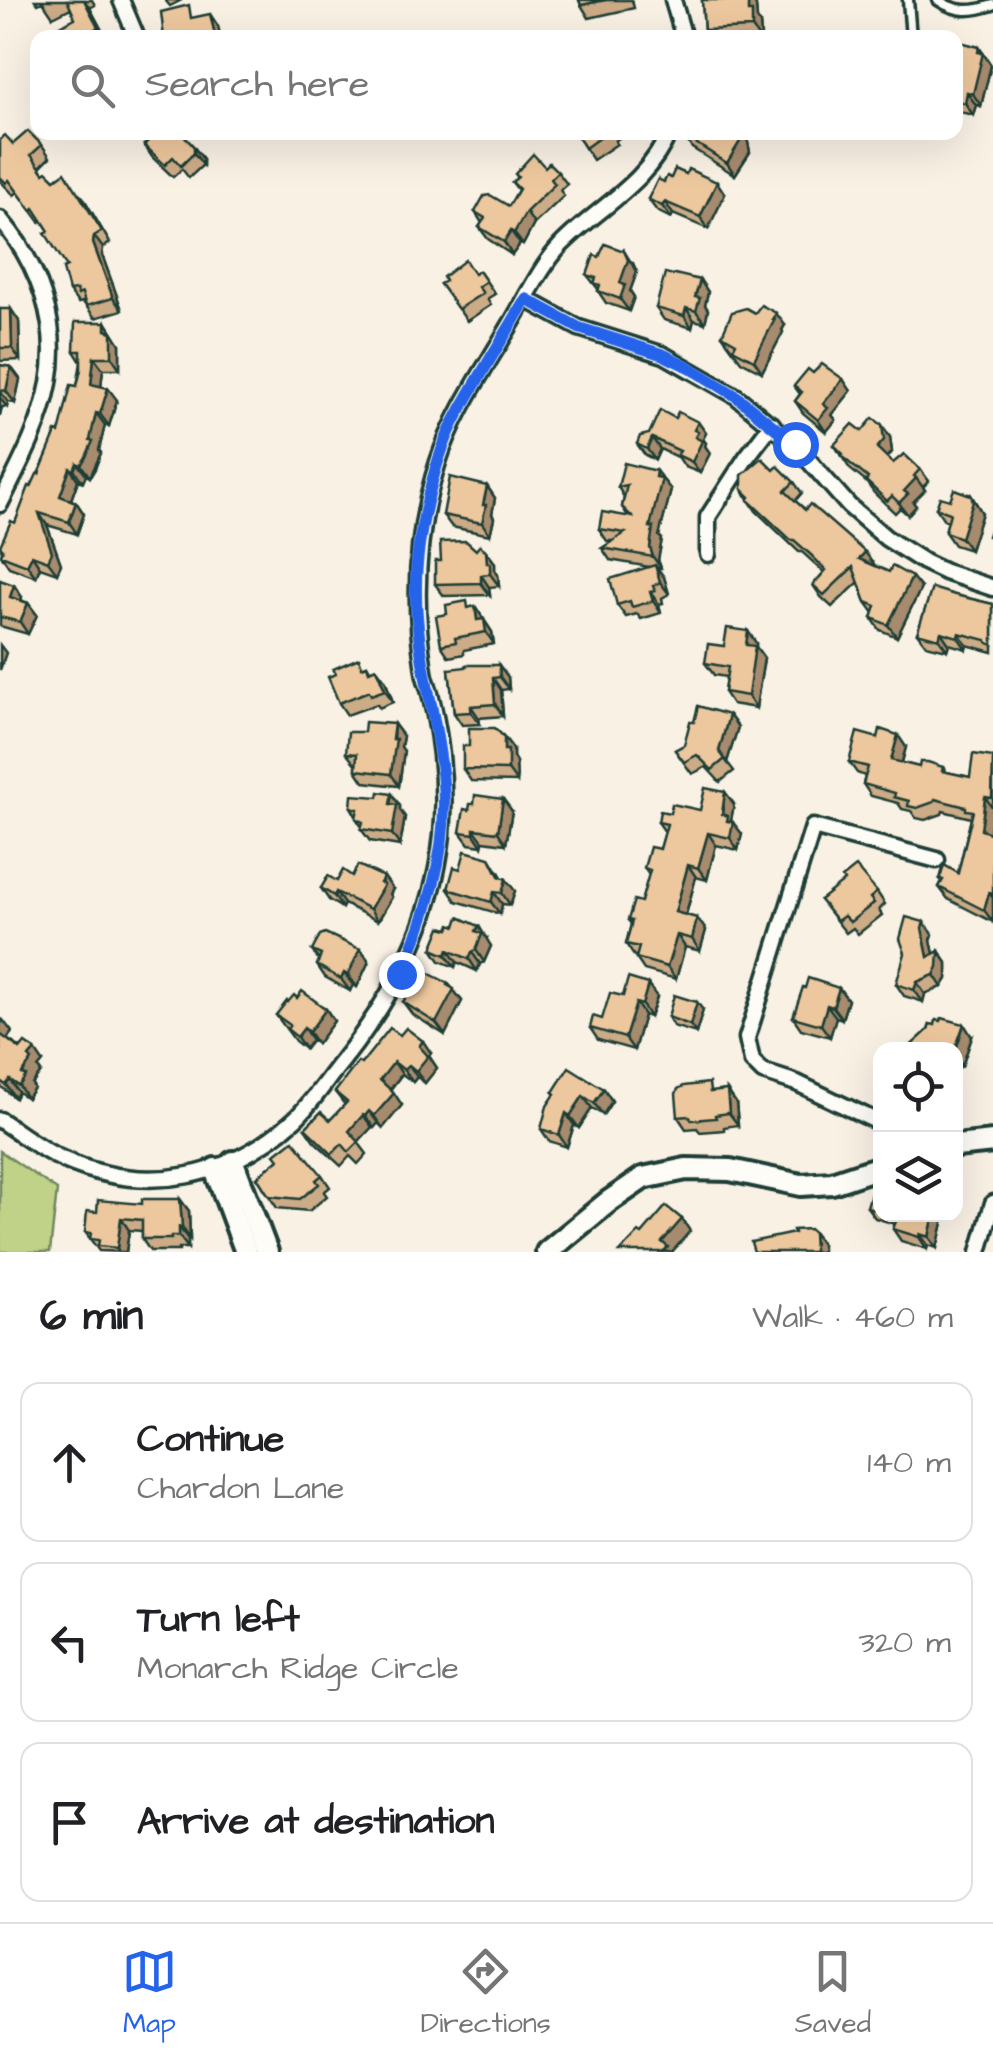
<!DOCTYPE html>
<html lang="en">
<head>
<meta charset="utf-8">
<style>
	body { margin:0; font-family:"Architects Daughter",sans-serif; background:#f6f6f6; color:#202124 }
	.controls { position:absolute; right:30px; bottom:30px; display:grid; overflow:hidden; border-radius:20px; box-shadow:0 10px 40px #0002 }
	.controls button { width:90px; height:90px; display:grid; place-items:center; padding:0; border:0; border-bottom:2px solid #e0e0e0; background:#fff; color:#202124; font:50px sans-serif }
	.stop { position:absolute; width:30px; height:30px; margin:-22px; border:8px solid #2563eb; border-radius:50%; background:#fff }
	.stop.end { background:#2563eb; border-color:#fff; box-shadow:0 2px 10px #0008 }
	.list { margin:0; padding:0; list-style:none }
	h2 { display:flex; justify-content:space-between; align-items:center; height:130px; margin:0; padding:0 40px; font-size:42px }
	h2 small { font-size:32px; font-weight:400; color:#757577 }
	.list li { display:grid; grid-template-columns:65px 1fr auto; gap:30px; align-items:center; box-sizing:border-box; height:160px; margin:0 20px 20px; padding:0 20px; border:2px solid #e0e0e0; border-radius:20px }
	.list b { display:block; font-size:38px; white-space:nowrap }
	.list p { margin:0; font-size:32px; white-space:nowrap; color:#757577 }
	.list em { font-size:32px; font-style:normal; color:#757577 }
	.icon { flex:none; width:55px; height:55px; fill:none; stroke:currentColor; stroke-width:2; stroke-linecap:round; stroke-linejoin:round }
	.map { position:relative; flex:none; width:993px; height:1252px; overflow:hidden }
	.search { position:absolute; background:#fff; box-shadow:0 10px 40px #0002; left:30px; right:30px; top:30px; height:110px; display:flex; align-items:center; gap:25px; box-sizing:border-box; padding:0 35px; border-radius:20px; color:#757577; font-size:38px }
	.sheet { height:670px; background:#fff }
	nav { display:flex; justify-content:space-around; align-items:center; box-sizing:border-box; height:140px; border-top:2px solid #e0e0e0; background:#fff; font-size:28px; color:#757577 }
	nav a { display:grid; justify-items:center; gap:5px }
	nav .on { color:#2563eb }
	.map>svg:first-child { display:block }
	.green { fill:#bfd287; stroke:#6f885e; stroke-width:2.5 }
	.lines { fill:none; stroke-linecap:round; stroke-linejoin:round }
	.lane-casing { stroke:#1f3d34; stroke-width:15 }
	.street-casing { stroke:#1f3d34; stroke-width:21 }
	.secondary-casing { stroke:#1f3d34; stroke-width:28 }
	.lane { stroke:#fdfcf7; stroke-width:8 }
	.street { stroke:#fdfcf7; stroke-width:14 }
	.secondary { stroke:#fdfcf7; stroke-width:20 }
	.wall { fill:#ccab87; stroke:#1f3d34; stroke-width:2.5 }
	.shaded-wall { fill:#a68b6e; stroke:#1f3d34; stroke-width:2.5 }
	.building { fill:#edc79d; stroke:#1f3d34; stroke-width:2.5 }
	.route { stroke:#2563eb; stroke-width:12 }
</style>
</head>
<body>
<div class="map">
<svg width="993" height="1252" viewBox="0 0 993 1252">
	<rect width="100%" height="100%" fill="#faf1e5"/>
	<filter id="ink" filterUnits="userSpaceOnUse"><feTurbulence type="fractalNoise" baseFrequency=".01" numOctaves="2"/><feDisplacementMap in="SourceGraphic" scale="20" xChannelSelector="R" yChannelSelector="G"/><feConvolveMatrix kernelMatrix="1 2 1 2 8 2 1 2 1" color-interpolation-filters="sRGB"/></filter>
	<g filter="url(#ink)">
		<!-- green -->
		<path class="green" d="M0 1151 57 1190 50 1252H0Z"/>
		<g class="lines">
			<defs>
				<g id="lane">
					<path d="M908 0 911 38"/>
					<path d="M938 0C957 13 972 12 993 5"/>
				</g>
				<g id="street">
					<path d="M121 0 137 38"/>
					<path d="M673 0 684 38"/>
					<path d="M0 219C39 264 60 324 49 383 41 426 19 466 0 504"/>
					<path d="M526 299 579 328 664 355 736 396 795 445 849 506 886 538 924 562 945 572 993 588"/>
					<path d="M708 554V517L746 458 772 424"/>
					<path d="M0 1120C21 1134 41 1150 64 1160 147 1196 229 1179 295 1119 313 1102 327 1079 343 1060 395 994 433 921 442 835 446 789 441 738 430 693 428 685 425 679 424 671 413 601 416 530 438 462 454 412 486 367 512 322 526 298 542 265 561 245 598 207 648 184 669 132"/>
					<path d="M880 1123 797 1083 763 1072 752 1061 747 1038 813 827 937 860"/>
					<path d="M979 1252 993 1203"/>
				</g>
				<g id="secondary">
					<path d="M956 1146 993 1142"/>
					<path d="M233 1162 267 1252"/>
					<path d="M215 1169 246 1252"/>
					<path d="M547 1252 608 1202 643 1178 686 1169 730 1170 801 1185 832 1183 880 1167"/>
				</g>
			</defs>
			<!-- lane casing -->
			<use href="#lane" class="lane-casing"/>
			<!-- street casing -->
			<use href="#street" class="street-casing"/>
			<!-- secondary casing -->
			<use href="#secondary" class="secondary-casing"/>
			<!-- lane -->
			<use href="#lane" class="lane"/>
			<!-- street -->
			<use href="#street" class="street"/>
			<!-- secondary -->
			<use href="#secondary" class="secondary"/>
		</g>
		<!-- wall -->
		<g class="wall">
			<path d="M35 0H92L95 5 90 8 106 38H59L75 18 71 8 53 17 43 2 38 4Z"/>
			<path d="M165 0H182L170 6Z"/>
			<path d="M579 0H632L634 8 589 18 581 5Z"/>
			<path d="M702 0H753L756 6 757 19 760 24 761 38H709L704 30Z"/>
			<path d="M956 41 979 47 991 65 981 106 976 105 973 115 956 111Z"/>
			<path d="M181 132 203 159V165L189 178 182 169 173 177 152 157 144 145Z"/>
			<path d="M575 132H615L619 138 615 141 617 144 593 160Z"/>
			<path d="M685 132H742L747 138 750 152 735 175 692 148 683 135Z"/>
			<path d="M0 140 13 144 42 145 50 157 40 167 44 173 83 197 110 243 103 248 102 255 122 310 95 318 83 302 78 303 69 291 67 267 49 231 42 220 40 222 18 192 14 195 0 181Z"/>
			<path d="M545 167 558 172 567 184 560 190 564 196 534 224 523 245 520 244 512 255 488 239 479 227 482 223 475 212 509 206 518 190 512 182Z"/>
			<path d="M664 182 725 194 708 229 673 214 671 218 657 211 648 199Z"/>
			<path d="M633 263 637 272 630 291 634 297 629 311 606 303 598 291V289L587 275Z"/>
			<path d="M479 271 495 294 487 299 491 305 467 321 440 284 474 274Z"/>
			<path d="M700 280 708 292 705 305 708 310 705 323 694 320 692 328 664 320 656 308Z"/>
			<path d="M0 309 19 321 20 360 0 361Z"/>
			<path d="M755 313 785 325 782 330 783 332 762 372 741 361 722 335Z"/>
			<path d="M106 322 120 344V369H103L101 386 117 400 109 426 105 425 99 450 101 453 95 469 90 477 86 475 83 482 78 480 71 500 76 502 84 514 77 534 47 525 61 564 57 573 40 567 36 577 9 567 1 555 2 551 0 546 15 523 31 487 59 433 77 386 81 362 74 351Z"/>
			<path d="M0 365 11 367 20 379 15 403 8 402 7 407H2L0 416Z"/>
			<path d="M813 373 851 391 832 415 836 420 826 432 803 413 795 401 800 394 794 386Z"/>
			<path d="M675 418 698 422 706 433 703 439 706 443 705 446 710 453 700 473 685 467 679 458 660 449 655 460 645 455 637 444 649 434Z"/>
			<path d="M862 431 890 437 892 452 887 458 893 463 920 469 929 481 923 487 925 490 913 502 916 506 908 515 900 508 895 513 874 493 866 482 850 469 834 445Z"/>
			<path d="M774 470 794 482 802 493 795 501 874 564 873 565 921 588 897 637 880 630 872 618 874 613 866 602 859 582 832 607 821 597 813 585 824 572 802 552H799L756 511 742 489Z"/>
			<path d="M656 471 671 490 659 536 662 539 658 560 661 568H657L664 577 669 594 662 598 663 603 659 604 661 613 641 619 637 614 626 617 617 605 650 567 610 560 602 548 613 541H607L599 529 628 516 622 507 624 497 618 487Z"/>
			<path d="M487 486 495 498 492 514 494 518 490 535 452 527 443 515Z"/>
			<path d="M971 495 982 513 970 550 954 545 945 532 948 521 944 520 936 508 950 500Z"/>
			<path d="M476 550 486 551 495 563V570L498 575 499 586 489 587 490 595 444 596 435 584 441 561Z"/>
			<path d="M0 580 22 597 21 600 28 603 37 615 28 634 0 626Z"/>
			<path d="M955 595 993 604V652L967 645 966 649 949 644 947 650 926 645 917 633Z"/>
			<path d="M475 606 492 632 494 644 464 650V654L449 657 441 645 447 614Z"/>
			<path d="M756 643V647L764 658 756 708 732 704 724 692 726 677 714 675 705 663 724 646Z"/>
			<path d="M367 665 370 670 385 680 393 702 379 708 377 704 347 715 339 703 364 666Z"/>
			<path d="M449 669 508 677 509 689 501 690 503 716 479 718 480 724 462 725 454 713Z"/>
			<path d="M729 715 738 727 727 762 734 771 720 782 706 767 692 774 675 750 684 745 694 722Z"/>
			<path d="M394 724 403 736 401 747 404 751 399 786 364 782 356 770V765L346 753 364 732Z"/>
			<path d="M504 737 513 749V757L516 762 517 782 471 781 463 769 469 746Z"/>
			<path d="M906 747 902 763 919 767H943L946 772 970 777 993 757V813L990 833 993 834V922L948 899 939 887 942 881 940 879 958 873 971 818 943 811 942 814 925 820 916 818 911 811 902 809 898 803 871 796 863 784 865 776 857 773 849 762Z"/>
			<path d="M725 792 734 804 731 820 742 834 738 850 716 845 707 880 696 877 686 915 706 930 700 951 685 947 676 979 644 970 636 958V956H634L626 944 631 924 628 920 641 902 649 875 644 868 660 849 665 832 658 822 670 813 700 810Z"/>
			<path d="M503 799 512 811 506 844 483 841 482 846 469 844 460 832 469 810 474 804Z"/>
			<path d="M400 806V810L405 817 400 846 370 841 361 829 362 827 356 818V816L351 807Z"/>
			<path d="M460 869 498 870 502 877 515 891 510 905 502 904 500 914 456 901 448 889Z"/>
			<path d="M352 876 393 889 390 894 392 897 378 921 344 904 342 908 329 900 321 888Z"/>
			<path d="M877 892 885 904 879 910 882 915 858 934 853 928 846 933 820 900Z"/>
			<path d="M933 934 931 940 934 954 939 951 947 963V979L942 987 925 994 923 1002 904 996 896 984Z"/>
			<path d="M487 938 486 940 491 946 484 962 480 964 477 971 457 962 455 967 440 961 432 949Z"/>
			<path d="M360 949 369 961 357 987 353 985 350 991 325 977 317 965 319 960 312 951Z"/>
			<path d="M451 987 462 1001 445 1035 412 1014 403 1002Z"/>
			<path d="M839 988 848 1000 842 1019 836 1017 830 1037 801 1029 793 1017Z"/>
			<path d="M623 996 657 997 650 1017 644 1015 634 1050 598 1040 590 1028 602 1019Z"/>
			<path d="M297 998 326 1009 334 1021 317 1044 312 1040 305 1049 295 1041 276 1015 288 1002Z"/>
			<path d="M703 1010 696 1033 673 1026 668 1017Z"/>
			<path d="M0 1018 12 1032 7 1039 43 1062 38 1068 41 1072 32 1084 34 1088 27 1098 18 1092 15 1098 0 1086Z"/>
			<path d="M400 1035 431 1053 429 1056 437 1068 425 1083 417 1077 413 1082 402 1074 390 1090 402 1105 383 1128 378 1123 374 1128 372 1127 358 1142 367 1154 358 1164 350 1156 341 1166 314 1141 305 1128 330 1120 345 1105 335 1092 361 1064Z"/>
			<path d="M972 1037 962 1066 956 1069V1050Z"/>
			<path d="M604 1089 612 1101 603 1115 592 1108 579 1128 574 1125 567 1147 549 1141 541 1129 555 1095 553 1092Z"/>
			<path d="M727 1090 736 1103 738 1125 724 1127V1130L700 1132 697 1128 686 1129 678 1117 715 1092Z"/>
			<path d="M278 1160 322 1175 330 1187 324 1192 327 1196 309 1211 277 1208 257 1177Z"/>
			<path d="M880 1196V1214H945L937 1248 928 1245 927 1249 901 1241 893 1229 895 1224 875 1218 867 1207Z"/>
			<path d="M180 1199 189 1211 190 1239H188V1248H179V1251H150L142 1239V1231L129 1230 126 1252 99 1251 85 1232 97 1212Z"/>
		</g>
		<!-- shaded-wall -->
		<g class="shaded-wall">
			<path d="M84 0 90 8 106 38 98 27Z"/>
			<path d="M748 0H753L756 6 757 19 760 24 761 38H759L752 28 748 12Z"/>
			<path d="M210 14 218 26 221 38H216L215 35Z"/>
			<path d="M979 47 991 65 981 106 973 94Z"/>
			<path d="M967 92 976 105 973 115 965 103Z"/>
			<path d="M738 132H742L747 138 750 152 735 175 727 163Z"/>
			<path d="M194 147 203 159V165L194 153Z"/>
			<path d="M717 182 725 194 708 229 700 217Z"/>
			<path d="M665 202 673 214 671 218 662 206Z"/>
			<path d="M526 212 534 224 523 245 514 233Z"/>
			<path d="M511 231 520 244 512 255 504 242Z"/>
			<path d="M94 236 103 248 102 255 122 310 113 298 93 243Z"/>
			<path d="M624 251 637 272 630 291 634 297 629 311 620 299V283Z"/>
			<path d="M700 280 708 292 705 305 708 310 705 323 696 311 695 297Z"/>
			<path d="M686 308 694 320 692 328 684 316Z"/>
			<path d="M11 309 19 321 20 360 12 348Z"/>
			<path d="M776 313 785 325 782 330 783 332 762 372 754 360Z"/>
			<path d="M106 322 120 344V369L112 357 106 330Z"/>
			<path d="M94 357 103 369 100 396 91 384Z"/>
			<path d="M11 367 20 379 15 403 6 391Z"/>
			<path d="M843 379 851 391 832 415 836 420 826 432 818 420 823 404Z"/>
			<path d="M108 388 117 400 109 426 100 414Z"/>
			<path d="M0 391 8 402 7 407 0 398Z"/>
			<path d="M96 413 105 425 99 450 101 453 90 477 81 465Z"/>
			<path d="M698 422 706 433 703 439 706 443 705 446 710 453 700 473 692 462 695 437 694 430Z"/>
			<path d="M882 425 890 437 892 452 885 460 877 448Z"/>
			<path d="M652 438 660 449 655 460 647 449Z"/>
			<path d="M77 463 86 475 83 482 74 470Z"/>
			<path d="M70 468 78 480 68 508 60 496Z"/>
			<path d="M656 471 671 490 659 536 662 539 658 560 661 568 653 557 650 548V527Z"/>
			<path d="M916 478 925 490 913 502 916 506 908 515 899 503 904 491Z"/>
			<path d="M487 486 495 498 492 514 494 518 490 535 482 523 483 505Z"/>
			<path d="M971 495 982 513 970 550 961 538Z"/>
			<path d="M76 502 84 514 77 534 69 522Z"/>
			<path d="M39 513 47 525 61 564 57 573 48 561Z"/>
			<path d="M486 551 495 563V570L498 575 499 586 490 574 487 563Z"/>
			<path d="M865 552 874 564 867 570 859 559Z"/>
			<path d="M32 555 40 567 36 577 27 565Z"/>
			<path d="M655 565 664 577 669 594 660 582Z"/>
			<path d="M481 575 489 587 490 595 481 583Z"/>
			<path d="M912 577 921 588 897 637 888 625Z"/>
			<path d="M14 585 22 597 18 609 10 597Z"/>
			<path d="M650 592 659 604 661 613 653 601Z"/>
			<path d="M28 603 37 615 28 634 20 622Z"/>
			<path d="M475 606 492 632 494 644 486 632 485 628 486 632 477 620Z"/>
			<path d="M748 631 756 643V647L764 658 756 708 748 696 746 645Z"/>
			<path d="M941 632 949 644 947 650 939 639Z"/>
			<path d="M959 633 967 645 966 649 958 637Z"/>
			<path d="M0 645 6 653 0 670Z"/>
			<path d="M499 665 508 677 509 689 500 677Z"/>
			<path d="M376 668 385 680 393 702 385 690Z"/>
			<path d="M493 678 501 690 503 716 495 704Z"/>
			<path d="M471 706 479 718 480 724 471 712Z"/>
			<path d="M729 715 738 727 727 762 719 751Z"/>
			<path d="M394 724 403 736 401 747 404 751 399 786 391 774Z"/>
			<path d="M898 735 906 747 899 772 891 760Z"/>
			<path d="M504 737 513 749V757L516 762 517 782 508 770 504 750Z"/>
			<path d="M725 792 734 804 731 820 742 834 738 850 730 838 722 814Z"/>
			<path d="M392 794 400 806V810L405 817 400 846 392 834 390 804Z"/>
			<path d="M985 797 993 808 989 842 981 830Z"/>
			<path d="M503 799 512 811 506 844 498 832Z"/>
			<path d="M474 829 483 841 482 846 474 834Z"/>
			<path d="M708 833 716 845 707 880 698 868Z"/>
			<path d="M490 858 505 883 506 879 515 891 510 905 502 893 499 876Z"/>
			<path d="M688 865 696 877 683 924 675 912Z"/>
			<path d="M384 877 393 889 390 894 392 897 378 921 370 909Z"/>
			<path d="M336 892 344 904 342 908 334 896Z"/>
			<path d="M494 892 502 904 500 914 491 902Z"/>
			<path d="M989 892 993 898V922L984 910Z"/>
			<path d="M697 918 706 930 700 951 692 939Z"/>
			<path d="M924 922 933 934 931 940 937 969 928 957 922 928Z"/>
			<path d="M479 926 491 946 484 962 476 950V931Z"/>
			<path d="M677 935 685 947 676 979 667 967Z"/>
			<path d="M360 949 369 961 357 987 348 975Z"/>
			<path d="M448 950 457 962 455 967 446 955Z"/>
			<path d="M939 951 947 963V979L942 987 934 975Z"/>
			<path d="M472 952 480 964 477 971 469 959Z"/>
			<path d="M344 973 353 985 350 991 341 979Z"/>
			<path d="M917 982 925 994 923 1002 914 990Z"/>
			<path d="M448 983 462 1001 445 1035 436 1023Z"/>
			<path d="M648 984 657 997 650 1017 642 1005Z"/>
			<path d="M839 988 848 1000 842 1019 833 1007Z"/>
			<path d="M697 1002 703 1010 696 1033 690 1025Z"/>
			<path d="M636 1003 644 1015 634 1050 625 1038Z"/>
			<path d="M827 1005 836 1017 830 1037 821 1025Z"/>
			<path d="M326 1009 334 1021 317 1044 309 1032Z"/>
			<path d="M3 1020 12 1032 4 1043 0 1036V1025Z"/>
			<path d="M964 1024 972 1037 962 1066 956 1057V1050Z"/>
			<path d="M304 1028 312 1040 305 1049 297 1037Z"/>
			<path d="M423 1041 431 1053 429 1056 437 1068 425 1083 416 1071 419 1046Z"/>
			<path d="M35 1050 43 1062 38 1068 41 1072 32 1084 34 1088 27 1098 19 1086 29 1057Z"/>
			<path d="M394 1062 402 1074 388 1092 380 1080Z"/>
			<path d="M409 1065 417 1077 413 1082 404 1070Z"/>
			<path d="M10 1080 18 1092 15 1098 6 1085Z"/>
			<path d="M604 1089 612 1101 603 1115 594 1103Z"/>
			<path d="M727 1090 736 1103 738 1125 729 1113Z"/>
			<path d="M394 1093 402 1105 383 1128 374 1116Z"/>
			<path d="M583 1096 592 1108 579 1128 570 1116Z"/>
			<path d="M369 1111 378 1123 374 1128 365 1116Z"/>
			<path d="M566 1113 574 1125 567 1147 559 1135Z"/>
			<path d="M363 1115 372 1127 357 1143 349 1131Z"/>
			<path d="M180 1199 189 1211 190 1239 182 1227Z"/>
			<path d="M934 1214H945L937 1248 929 1237Z"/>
			<path d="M121 1218 129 1230 126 1252H119L117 1248Z"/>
			<path d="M682 1219 690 1231 672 1252H663L662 1242Z"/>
			<path d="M179 1227 188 1239V1248L179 1236Z"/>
			<path d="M813 1232 822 1244V1252H814Z"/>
			<path d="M920 1234 928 1245 927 1249 919 1237Z"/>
		</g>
		<!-- building -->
		<g class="building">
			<path d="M67 0H84L98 27 92 31 94 36 59 38 54 29 75 18Z"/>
			<path d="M579 0H606L581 5Z"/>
			<path d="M702 0H748V12H752V28L704 30Z"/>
			<path d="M189 5 191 18 210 14 215 35 204 38H164L161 12Z"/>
			<path d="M627 33V38H605V34Z"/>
			<path d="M956 41 979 47 978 52 983 53 973 94 967 92 965 103 956 101Z"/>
			<path d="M28 131 42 145 31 155 44 173 47 171 55 179 65 172 102 231 94 236 93 243 113 298 86 306 82 293 78 295 77 290 69 291 63 269 67 267 45 233 49 231 34 208 31 210 9 180 6 183 0 177V140L5 135 13 144Z"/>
			<path d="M152 132H181L194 147V153L181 166 173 157 165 165 144 145 149 140 147 138Z"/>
			<path d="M575 132H607L585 148Z"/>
			<path d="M685 132H740L741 140 727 163 683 135Z"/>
			<path d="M533 154 545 167 549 163 558 172 551 179 555 184 526 212 514 233 511 231 504 242 479 227 485 218 475 212 484 196 490 195 509 206 519 189 512 182 518 177 515 174Z"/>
			<path d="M675 169 686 174 688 169 717 182 700 217 665 202 662 206 648 199 658 179 664 182 667 176 671 178Z"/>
			<path d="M605 244 624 251 628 260 620 283 625 285 620 299 598 291 600 285 594 283 596 278 587 275 594 255 599 257Z"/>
			<path d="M465 260 474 274 479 271 486 281 478 287 483 293 458 309 440 284 445 281 443 277Z"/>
			<path d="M665 273 673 275 675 274 700 280 695 297 700 298 696 311 686 308 684 316 656 308Z"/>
			<path d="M761 305 776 313 773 319H775L754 360 733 349 736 343 722 335 732 312 746 308 755 313Z"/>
			<path d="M0 309H11L12 348H0Z"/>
			<path d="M75 322H106V330L112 332V357H94L91 384 108 388 100 414 96 413 90 440 93 441 86 457 81 465 77 463 74 470 70 468 60 496 76 502 69 522 39 513 52 552 48 561 32 555 27 565 1 555 3 549 0 546 11 521 15 523 29 486 31 487 37 474H39L56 432 59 433 71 385 77 386 81 369V351H74Z"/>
			<path d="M822 364 843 379 823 404 828 408 818 420 795 401 802 392 794 386 808 369 813 373Z"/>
			<path d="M0 365 11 367 6 391 0 390Z"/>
			<path d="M660 410 675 418 678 412 698 422 694 430 698 432 695 437 702 441 692 462 677 455 680 451 652 438 647 449 637 444 640 436 649 434Z"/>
			<path d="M873 418 882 425 884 440 877 448 893 463 904 454 920 469 914 476 916 478 904 491 908 494 899 503 892 496 887 501 866 481 868 478 841 456 843 454 834 445 853 424 862 431Z"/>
			<path d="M762 458 774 470 778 466 794 482 785 491 805 510 810 504 865 552 859 559 889 572 892 566 912 577 888 625 872 618 876 606 866 602 853 567 824 595 813 585 826 570 811 555 794 540H791L748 500 750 497 742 489V475Z"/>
			<path d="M624 463 656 471 655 477 662 478 650 527H653L650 548 653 557 602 548 625 533 599 529 602 512 632 517 622 507 627 485 618 487Z"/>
			<path d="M450 477 487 486 483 505H486L482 523 443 515Z"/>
			<path d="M954 489 971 495 973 501 961 538 945 532 950 513 936 508 940 497 950 500Z"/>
			<path d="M992 524 993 525V538L988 536Z"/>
			<path d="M466 541 476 550 480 545 486 551 487 563H490V574L481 575V583L435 584V561H441L440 542Z"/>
			<path d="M655 565 660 582 653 586 655 591 650 592 653 601 632 607 630 601 617 605 610 579Z"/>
			<path d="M0 580 14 585 10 597 28 603 20 622 0 617Z"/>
			<path d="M932 588 955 595 993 604V645L988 643 986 640 959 633 958 637 941 632 939 639 917 633Z"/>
			<path d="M467 601 468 608 475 606 477 620 484 619 486 632 455 638 456 642 441 645 436 616 447 614 446 605Z"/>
			<path d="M727 628 748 631 746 645 755 646 748 696 724 692 728 667 705 663 708 644 724 646Z"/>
			<path d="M359 658 362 667 367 665 369 671 376 668 385 690 371 695 369 691 339 703 328 677 336 674 333 669Z"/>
			<path d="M466 665H499L500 677 493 678 495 704 471 706V712L454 713 449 669 466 667Z"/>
			<path d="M698 706 729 715 719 751 725 759 712 770 697 755 684 762 675 750 684 745 690 722H694Z"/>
			<path d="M365 722 394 724 392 739H396L391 774 356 770 357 754 346 753 348 732H364Z"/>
			<path d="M469 728H495L504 737V750H508V770L463 769V746H469Z"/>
			<path d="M880 729 898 735 891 760 919 767 920 762H928L943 767 942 771 970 777 973 754 993 757 992 798 985 797 981 830 993 834V893L989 892 984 910 939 887 943 880 940 879 944 865 958 873 973 811 966 810V807L935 799 934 802 917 808 908 806 909 801 894 797 895 793 863 784 868 767 849 762 857 732 878 738Z"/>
			<path d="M705 788 725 792 722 814 728 816 727 821 733 822 730 838 708 833 698 868 688 865 675 912 697 918 692 939 677 935 667 967 636 958 639 947 626 944 632 921 628 920 634 900 641 902 650 870 644 868 650 847 660 849 667 824 658 822 660 811 670 813 672 804 700 810Z"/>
			<path d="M379 792 392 794 390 804 397 805 392 834 361 829 363 822 356 818 358 809 351 807 352 795 378 797Z"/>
			<path d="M475 795 503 799 498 832 474 829V834L460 832 464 809 469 810 470 804H474Z"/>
			<path d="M465 851 490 858 499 876 506 879 502 893 494 892 491 902 448 889 454 867 460 869Z"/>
			<path d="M358 865 384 877 380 883 384 885 370 909 336 892 334 896 321 888 328 876 337 881 343 870 352 876Z"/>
			<path d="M856 867 877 892 870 898 874 903 850 922 844 916 837 921 820 900 844 881 842 878Z"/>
			<path d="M459 917 479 926 476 931 482 934 476 950 472 952 469 959 448 950 446 955 432 949 441 927 449 929 451 924 456 926Z"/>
			<path d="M906 917 924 922 922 928 928 957 939 951 938 967 934 975 917 982 914 990 896 984 905 953 900 939Z"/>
			<path d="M325 933 360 949 348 975 344 973 341 979 317 965 321 955 312 951 320 935Z"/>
			<path d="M422 970 448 983 447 985 454 989 436 1023 403 1002Z"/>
			<path d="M628 978 648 984 642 1005 636 1003 625 1038 590 1028 593 1016 602 1019 610 993 623 996Z"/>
			<path d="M808 978 839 988 833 1007 827 1005 821 1025 793 1017 803 987 805 988Z"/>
			<path d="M302 991 326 1009 309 1032 304 1028 297 1037 287 1029 290 1025 276 1015 287 1001 288 1002 294 995 297 998Z"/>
			<path d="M674 995 697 1002 690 1025 668 1017Z"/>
			<path d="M942 1018 964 1024 955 1050H906L928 1030 930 1024 935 1025 936 1020 941 1021Z"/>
			<path d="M390 1028 400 1035 406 1028 423 1041 419 1046 428 1056 416 1071 409 1065 404 1070 394 1062 380 1080 394 1093 374 1116 369 1111 365 1116 363 1115 349 1131 359 1142 349 1152 342 1144 332 1154 305 1128 321 1112 330 1120 347 1102 335 1092 358 1062 361 1064Z"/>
			<path d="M0 1034 20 1049 25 1043 35 1050 29 1057 32 1060 22 1074 26 1076 19 1086 10 1080 6 1085 0 1081Z"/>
			<path d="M569 1067 604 1089 594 1103 583 1096 570 1116 566 1113 559 1135 541 1129 547 1106 555 1094 553 1092Z"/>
			<path d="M709 1083 710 1092 727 1090 729 1113 715 1115 716 1118 692 1120 689 1116 678 1117 676 1094 678 1089 684 1086Z"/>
			<path d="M293 1140 322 1175 316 1180 319 1184 300 1199 269 1196 257 1177 279 1159 275 1154Z"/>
			<path d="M871 1193 880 1196V1211L867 1207Z"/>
			<path d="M142 1199H180L182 1227H179V1236H171V1239H142V1220L121 1218 117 1248 98 1246 99 1240 90 1239 91 1233 85 1232 87 1211 97 1212 98 1200 142 1204Z"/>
			<path d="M666 1206 682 1219 662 1242 668 1247 663 1252H620L639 1232 642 1234Z"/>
			<path d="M894 1214H934L929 1237 920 1234 919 1237 893 1229 898 1216Z"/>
			<path d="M809 1229 813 1232 814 1252H754L751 1242 794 1233 793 1230Z"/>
		</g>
	</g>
	<g class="lines" filter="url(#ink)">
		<!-- route -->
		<path class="route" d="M401 974C428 915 449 849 443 783 438 717 415 654 416 587 416 540 432 466 453 424 475 382 502 341 526 299L579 328 664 355 689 367 736 396 795 444"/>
	</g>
</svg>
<div class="controls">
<button><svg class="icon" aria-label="locate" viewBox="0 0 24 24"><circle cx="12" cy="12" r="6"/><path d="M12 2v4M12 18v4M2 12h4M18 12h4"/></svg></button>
<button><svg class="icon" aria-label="layers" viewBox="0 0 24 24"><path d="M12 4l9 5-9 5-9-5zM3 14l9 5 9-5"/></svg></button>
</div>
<div class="stop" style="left:795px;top:444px"></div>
<div class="stop end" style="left:401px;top:974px"></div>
<div class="search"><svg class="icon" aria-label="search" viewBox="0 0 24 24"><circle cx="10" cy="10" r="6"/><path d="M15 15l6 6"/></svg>Search here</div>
</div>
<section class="sheet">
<h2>6 min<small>Walk · 460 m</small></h2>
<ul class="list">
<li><svg class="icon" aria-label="ahead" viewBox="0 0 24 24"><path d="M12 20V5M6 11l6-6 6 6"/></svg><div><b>Continue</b><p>Chardon Lane</p></div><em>140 m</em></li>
<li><svg class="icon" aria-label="left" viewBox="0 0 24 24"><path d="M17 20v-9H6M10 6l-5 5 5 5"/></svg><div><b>Turn left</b><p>Monarch Ridge Circle</p></div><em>320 m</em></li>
<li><svg class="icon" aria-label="arrive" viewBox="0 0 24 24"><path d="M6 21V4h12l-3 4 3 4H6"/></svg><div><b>Arrive at destination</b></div></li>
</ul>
</section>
<nav>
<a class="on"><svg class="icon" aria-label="map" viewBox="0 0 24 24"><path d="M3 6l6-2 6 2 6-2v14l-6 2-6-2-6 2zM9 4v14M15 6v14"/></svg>Map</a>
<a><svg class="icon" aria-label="directions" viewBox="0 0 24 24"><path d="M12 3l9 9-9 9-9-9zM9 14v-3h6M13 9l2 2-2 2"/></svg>Directions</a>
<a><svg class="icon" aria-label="saved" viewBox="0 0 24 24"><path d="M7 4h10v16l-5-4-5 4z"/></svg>Saved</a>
</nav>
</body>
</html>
